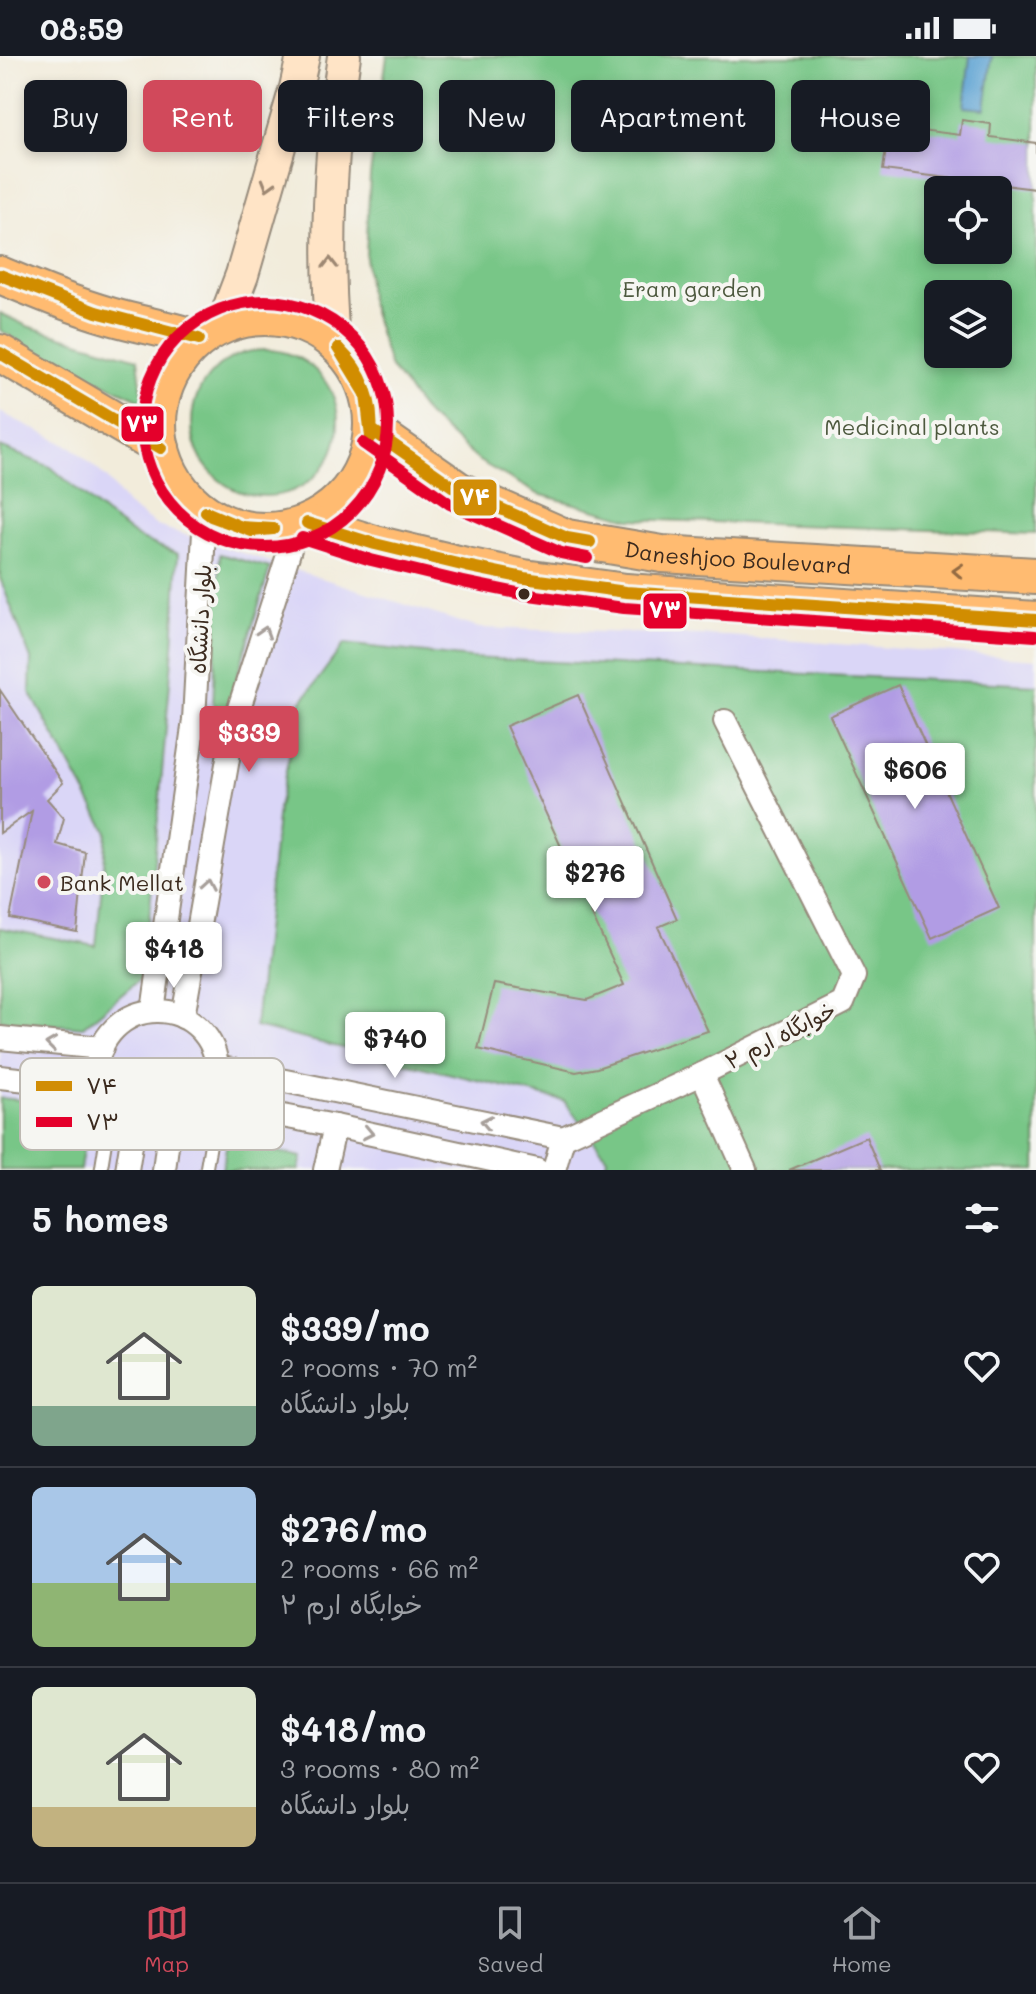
<!DOCTYPE html>
<html lang="en">
<head>
<meta charset="utf-8">
<style>
	:root { --surface:#171b24; --page:#20242c; --text:#f1f3f6; --muted:#9ea1a6; --line:#363941; --accent:#d1495b }
	body { margin:0; font-family:Mali,"Playpen Sans Arabic",sans-serif; background:var(--page); color:var(--text); height:100vh; display:flex; flex-direction:column; font-size:30px; white-space:nowrap }
	* { box-sizing:border-box; margin:0 }
	p { font-size:26px; color:var(--muted) }
	.icon { flex:none; width:44px; height:44px; fill:none; stroke:currentColor; stroke-width:2; stroke-linecap:round; stroke-linejoin:round }
	.map { position:relative; height:1114px; overflow:hidden }
	.drawer { display:flex; flex-direction:column; background:var(--surface); flex:1 }
	.drawer>* { flex:none }
	.hud { position:absolute; left:24px; top:24px; width:988px; height:72px; display:flex; gap:16px }
	.fabs { position:absolute; left:924px; top:120px; display:grid; gap:16px }
	.fabs a { display:grid; place-items:center; width:88px; height:88px; border-radius:12px; background:var(--surface); box-shadow:0 4px 12px #0003; font-size:40px }
	.price { position:absolute; translate:-50% -68px; padding:0 18px; border-radius:8px; background:#fff; color:#222; font-size:26px; line-height:52px; filter:drop-shadow(0 2px 4px #0008) }
	.price::after { content:''; position:absolute; left:50%; top:48px; width:24px; height:18px; margin-left:-12px; background:inherit; clip-path:polygon(0 0,100% 0,50% 100%) }
	.price.active { background:var(--accent); color:#fff }
	ul { padding:0; list-style:none }
	li { display:flex; align-items:center; gap:24px; height:200px; padding:0 32px }
	li+li { border-top:2px solid var(--line) }
	li span { display:grid; place-items:center; flex:none; width:224px; height:160px; border-radius:12px; color:#555 }
	li>.icon { margin-inline-start:auto }
	span .icon { width:96px; height:96px; fill:#fffc; stroke-width:1 }
	li b { font-size:34px }
	h2 { display:flex; justify-content:space-between; align-items:center; height:96px; padding:0 32px; font-size:34px }
	.tag { padding:0 28px; border-radius:12px; background:var(--surface); box-shadow:0 4px 12px #0003; font-size:28px; line-height:72px }
	.tag.active { background:var(--accent); color:#fff }
	.status { display:flex; justify-content:space-between; align-items:center; height:56px; padding:0 40px; background:var(--surface); direction:ltr }
	.status svg { height:22px; fill:currentColor }
	.menu { display:flex; justify-content:space-around; align-items:center; height:112px; border-top:2px solid var(--line); background:var(--surface); font-size:22px; color:var(--muted) }
	.menu a { display:grid; justify-items:center; gap:4px }
	.menu .active { color:var(--accent) }
	.map>svg:first-child { display:block }
</style>
</head>
<body>
<div class="status"><b>08:59</b><svg viewBox="0 0 49 12"><path d="M0 12V9h3v3zM5 12V6h3v6zM10 12V3h3v9zM15 12V0h3v12zM26 1h20v11H26zM47 4h2v5h-2z"/></svg></div>
<div class="map">
<svg width="1036" height="1114" viewBox="0 0 1036 1114">
	<rect width="100%" height="100%" fill="#f6f6f2"/>
	<filter id="ink" filterUnits="userSpaceOnUse"><feTurbulence type="fractalNoise" baseFrequency=".0125" numOctaves="2"/><feDisplacementMap in="SourceGraphic" scale="16" xChannelSelector="R" yChannelSelector="G"/><feConvolveMatrix kernelMatrix="1 2 1 2 8 2 1 2 1" color-interpolation-filters="sRGB"/></filter>
	<filter id="wash" filterUnits="userSpaceOnUse"><feTurbulence type="fractalNoise" baseFrequency=".006" numOctaves="4" result="noise"/><feDisplacementMap in="SourceGraphic" scale="32" xChannelSelector="R" yChannelSelector="G"/><feGaussianBlur stdDeviation="1.8" result="paint"/><feColorMatrix in="noise" values="0 0 0 0 0 0 0 0 0 0 0 0 0 0 0 0 0 1.4 0 .05"/><feComposite in="paint" operator="in"/></filter>
	<g filter="url(#wash)">
		<rect width="100%" height="100%" fill="#f2ecdb"/>
		<!-- built -->
		<path fill="#dad6f7" d="M0,356L73,392L107,422L127,449L157,470L479,572L729,580L1036,603V1114H0Z"/>
		<!-- green -->
		<g fill="#78c687" stroke="#5a7852" stroke-width="2" fill-rule="evenodd">
			<path d="M387,0H1036V478L630,463L538,438L479,405L427,359L389,309L369,243L366,200L370,119ZM938,134H998V194H938ZM938,238H998V298H938Z"/>
			<path d="M0,257L27,270L138,303L143,345L47,302L0,274Z"/>
			<circle cx="265" cy="367" r="73"/>
			<path d="M0,391L51,411L105,458L139,482L178,498L173,592L144,920L83,971L0,964V872L96,890L107,776L30,636L31,603L0,522Z"/>
			<path d="M220,498L270,512L227,654L213,649Z"/>
			<path d="M344,588L471,602L1036,629V1114H605L607,1102L564,1045L255,971L278,752L300,648Z"/>
			<path d="M0,1042L68,1048L86,1074L80,1114H0Z"/>
			<path d="M227,1086L302,1101L299,1114H222Z"/>
		</g>
		<!-- water -->
		<path fill="#5da3d3" stroke="#4c6678" stroke-width="2" d="M970,0H992L985,53L964,51Z"/>
		<g id="blocks">
			<!-- building -->
			<g fill="#b19ce4">
				<path d="M962,64L991,68L990,81L1036,87V133L883,114L889,70L960,79Z"/>
				<path d="M898,629L999,852L932,882L830,660Z"/>
				<path d="M0,634L63,727L47,743L64,762L57,788L85,796L77,876L10,862L32,755L0,777Z"/>
				<path d="M578,639L677,863L658,871L708,975L597,1012L576,1016L478,993L494,928L587,944L624,929L506,670Z"/>
				<path d="M866,1081L880,1114H789Z"/>
			</g>
		</g>
	</g>
	<g filter="url(#ink)">
		<use href="#blocks" fill-opacity="0" stroke="#968b7c" stroke-width="2"/>
		<g fill="none" stroke-linecap="round" stroke-linejoin="round">
			<!-- lane casing -->
			<g stroke="#968b7c" stroke-width="15">
				<g id="lane">
					<path d="M101,1114L111,1052"/>
					<path d="M206,1114L210,1091L209,1046"/>
				</g>
			</g>
			<!-- street casing -->
			<g stroke="#968b7c" stroke-width="26">
				<g id="street">
					<path d="M194,664L234,668"/>
					<path d="M153,955L194,664L205,457"/>
					<circle cx="157" cy="1015" r="60"/>
					<path d="M183,961L234,668L297,471"/>
					<path d="M0,982L102,992"/>
					<path d="M217,1011L563,1082"/>
					<path d="M702,1018L745,1114"/>
					<path d="M0,1021L100,1032"/>
					<path d="M209,1046L335,1070L537,1114"/>
					<path d="M563,1082L702,1018L843,947L854,920L725,665"/>
					<path d="M127,1114L134,1070"/>
					<path d="M164,1114L169,1074"/>
					<path d="M325,1114L335,1070"/>
					<path d="M554,1114L563,1082"/>
				</g>
			</g>
			<!-- secondary casing -->
			<g stroke="#968b7c" stroke-width="36">
				<g id="secondary">
					<path d="M223,269L242,219L296,32L303,0"/>
					<path d="M333,285C325,190 330,95 344,0"/>
				</g>
			</g>
			<!-- primary casing -->
			<g stroke="#968b7c" stroke-width="40">
				<g id="primary">
					<path d="M0,219C36,234 72,249 110,260C140,269 170,273 199,283"/>
					<circle cx="265" cy="368" r="107"/>
					<path d="M0,297L161,392"/>
					<path id="s1" d="M372,374L458,434L567,482L662,498L1036,520"/>
					<path d="M307,467L375,488L466,510L524,522L626,536L1036,564"/>
				</g>
			</g>
			<!-- lane -->
			<use href="#lane" stroke="#fff" stroke-width="11"/>
			<!-- street -->
			<use href="#street" stroke="#fff" stroke-width="22"/>
			<!-- secondary -->
			<use href="#secondary" stroke="#ffe4c6" stroke-width="32"/>
			<!-- primary -->
			<use href="#primary" stroke="#ffbb71" stroke-width="36"/>
			<!-- bus-1 casing -->
			<g stroke="#f6f6f2" stroke-width="18">
				<g id="bus-1">
					<path d="M0,219L96,256L199,283"/>
					<path d="M338,292C363,316 374,346 371,381"/>
					<path d="M338,292L366,338L371,381"/>
					<path d="M0,297L161,392"/>
					<path d="M372,374L458,434L567,482L590,486"/>
					<path d="M206,456L241,471L273,473"/>
					<path d="M206,456L211,460L252,475L273,473"/>
					<path d="M307,467L375,488L466,510L524,522L626,536L1036,564"/>
				</g>
			</g>
			<!-- bus-2 casing -->
			<g stroke="#f6f6f2" stroke-width="18">
				<g id="bus-2">
					<circle cx="265" cy="368" r="123"/>
					<path d="M363,387L450,448L561,497L587,502"/>
					<path d="M302,482L371,504L463,526L522,538L624,552L1035,580"/>
				</g>
			</g>
			<!-- bus-1 -->
			<use href="#bus-1" stroke="#d18d06" stroke-width="12"/>
			<!-- bus-2 -->
			<use href="#bus-2" stroke="#e4002b" stroke-width="12"/>
		</g>
		<!-- one-way arrows -->
		<defs><path id="oneway-chevron" d="M-2-3.5L2.5 0L-2 3.5" fill="none" stroke-width="1.6" stroke-linecap="round" stroke-linejoin="round" transform="scale(2)"/></defs>
		<g stroke="#9d8772">
			<use href="#oneway-chevron" transform="translate(268 129) rotate(106)"/>
			<use href="#oneway-chevron" transform="translate(330 207) rotate(-90)"/>
		</g>
		<use stroke="#936b43" href="#oneway-chevron" transform="translate(958 515) rotate(-177)"/>
		<g stroke="#a79f9a">
			<use href="#oneway-chevron" transform="translate(264 576) rotate(-72)"/>
			<use href="#oneway-chevron" transform="translate(207 829) rotate(-80)"/>
			<use href="#oneway-chevron" transform="translate(51 988) rotate(-173)"/>
			<use href="#oneway-chevron" transform="translate(486 1066) rotate(-168)"/>
			<use href="#oneway-chevron" transform="translate(368 1077) rotate(12)"/>
		</g>
	</g>
	<!-- markers -->
	<circle fill="#3b2a1e" stroke="#f6f6f2" stroke-width="3" cx="524" cy="538" r="7"/>
	<circle fill="#d1495b" stroke="#f6f6f2" stroke-width="3" cx="44" cy="826" r="8"/>
	<g text-anchor="middle" dominant-baseline="central" stroke-width="8" stroke-linejoin="round" paint-order="stroke">
		<!-- park labels -->
		<g font-size="22" fill="#4d593e" stroke="#f6f6f2">
			<text x="692" y="232">Eram garden</text>
			<text x="912" y="370">Medicinal plants</text>
		</g>
		<!-- street labels -->
		<g font-size="22" fill="#3b2a1e" stroke="#f6f6f2">
			<text stroke="none"><textPath href="#s1" startOffset="396">Daneshjoo Boulevard</textPath></text>
			<text transform="translate(200 563) rotate(-87)">بلوار دانشگاه</text>
			<text transform="translate(780 979) rotate(-27)">خوابگاه ارم ۲</text>
		</g>
		<!-- poi labels -->
		<g font-size="22" fill="#3b2a1e" stroke="#f6f6f2" text-anchor="start">
			<text x="60" y="826">Bank Mellat</text>
		</g>
	</g>
	<!-- legend -->
	<rect x="20" y="1002" width="264" height="92" rx="12" fill="#f6f6f2" stroke="#beb9b2" stroke-width="2"/>
	<rect x="36" y="1025" width="36" height="10" fill="#d18d06"/>
	<rect x="36" y="1061" width="36" height="10" fill="#e4002b"/>
	<g font-size="22" fill="#3b2a1e">
		<text x="86" y="1038">۷۴</text>
		<text x="86" y="1074">۷۳</text>
	</g>
	<g stroke="#f6f6f2" stroke-width="3">
		<rect x="120" y="349" width="45" height="38" rx="8" fill="#e4002b"/>
		<rect x="452" y="422" width="46" height="39" rx="8" fill="#d18d06"/>
		<rect x="642" y="536" width="46" height="38" rx="8" fill="#e4002b"/>
	</g>
	<g font-size="22" text-anchor="middle" font-weight="bold" fill="#fff">
		<text x="142" y="376">۷۳</text>
		<text x="475" y="449">۷۴</text>
		<text x="665" y="562">۷۳</text>
	</g>
</svg>
<div class="fabs">
<a><svg class="icon" aria-label="locate" viewBox="0 0 24 24"><circle cx="12" cy="12" r="6"/><path d="M12 2v4M12 18v4M2 12h4M18 12h4"/></svg></a>
<a><svg class="icon" aria-label="layers" viewBox="0 0 24 24"><path d="M12 4l9 5-9 5-9-5zM3 14l9 5 9-5"/></svg></a>
</div>
<b class="price active" style="left:249px;top:718px">$339</b>
<b class="price" style="left:915px;top:755px">$606</b>
<b class="price" style="left:595px;top:858px">$276</b>
<b class="price" style="left:174px;top:934px">$418</b>
<b class="price" style="left:395px;top:1024px">$740</b>
<div class="hud">
<a class="tag">Buy</a>
<a class="tag active">Rent</a>
<a class="tag">Filters</a>
<a class="tag">New</a>
<a class="tag">Apartment</a>
<a class="tag">House</a>
</div>
</div>
<section class="drawer">
<h2>5 homes<svg class="icon" aria-label="filters" viewBox="0 0 24 24"><path d="M4 7h16M4 17h16"/><circle cx="9" cy="7" r="2"/><circle cx="15" cy="17" r="2"/></svg></h2>
<ul>
<li><span style="background:linear-gradient(#dfe7d0 75%,#7fa58c 0)"><svg class="icon" aria-label="home" viewBox="0 0 24 24"><path d="M3 11l9-7 9 7M6 9v11h12V9"/></svg></span><div><b>$339/mo</b><p>2 rooms · 70 m²</p><p>بلوار دانشگاه</p></div><svg class="icon" aria-label="heart" viewBox="0 0 24 24"><path d="M12 20l-8-8c-3-5 5-10 8-4 3-6 11-1 8 4z"/></svg></li>
<li><span style="background:linear-gradient(#a9c7e8 60%,#8fb573 0)"><svg class="icon" aria-label="home" viewBox="0 0 24 24"><path d="M3 11l9-7 9 7M6 9v11h12V9"/></svg></span><div><b>$276/mo</b><p>2 rooms · 66 m²</p><p>خوابگاه ارم ۲</p></div><svg class="icon" aria-label="heart" viewBox="0 0 24 24"><path d="M12 20l-8-8c-3-5 5-10 8-4 3-6 11-1 8 4z"/></svg></li>
<li><span style="background:linear-gradient(#dfe7d0 75%,#c2b280 0)"><svg class="icon" aria-label="home" viewBox="0 0 24 24"><path d="M3 11l9-7 9 7M6 9v11h12V9"/></svg></span><div><b>$418/mo</b><p>3 rooms · 80 m²</p><p>بلوار دانشگاه</p></div><svg class="icon" aria-label="heart" viewBox="0 0 24 24"><path d="M12 20l-8-8c-3-5 5-10 8-4 3-6 11-1 8 4z"/></svg></li>
</ul>
</section>
<nav class="menu">
<a class="active"><svg class="icon" aria-label="map" viewBox="0 0 24 24"><path d="M3 6l6-2 6 2 6-2v14l-6 2-6-2-6 2zM9 4v14M15 6v14"/></svg>Map</a>
<a><svg class="icon" aria-label="saved" viewBox="0 0 24 24"><path d="M7 4h10v16l-5-4-5 4z"/></svg>Saved</a>
<a><svg class="icon" aria-label="home" viewBox="0 0 24 24"><path d="M3 11l9-7 9 7M6 9v11h12V9"/></svg>Home</a>
</nav>
</body>
</html>
